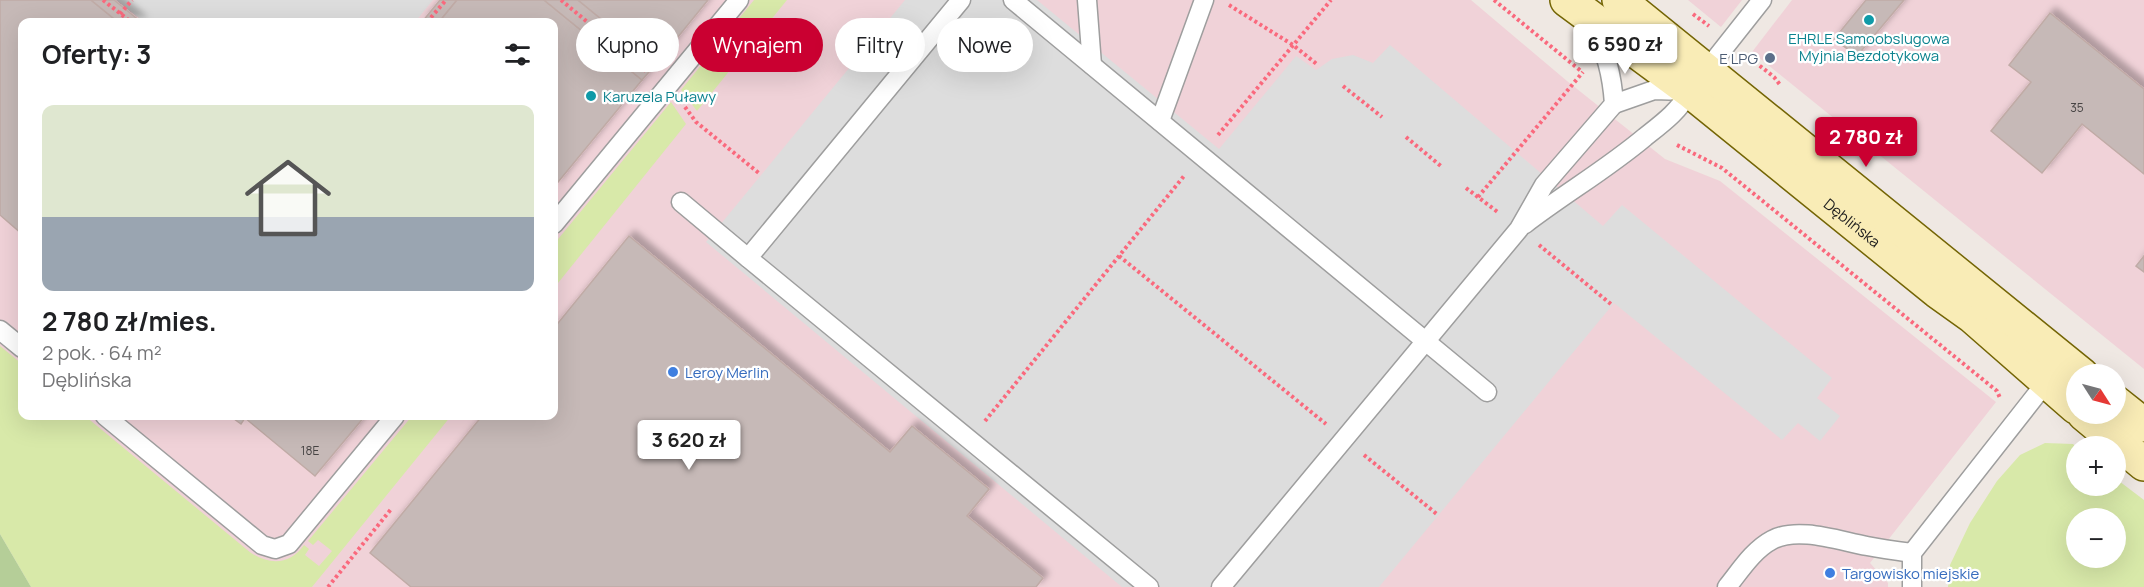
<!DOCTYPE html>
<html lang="pl">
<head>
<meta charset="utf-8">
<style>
	:root { --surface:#fff; --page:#f2f2f2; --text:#202124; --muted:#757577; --line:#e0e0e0; --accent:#ca0031 }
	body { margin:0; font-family:Manrope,sans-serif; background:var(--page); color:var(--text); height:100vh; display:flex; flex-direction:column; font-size:22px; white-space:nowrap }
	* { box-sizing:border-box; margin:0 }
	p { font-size:20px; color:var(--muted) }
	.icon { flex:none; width:33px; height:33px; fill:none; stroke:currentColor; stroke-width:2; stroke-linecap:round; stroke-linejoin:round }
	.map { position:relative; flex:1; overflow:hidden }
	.drawer { position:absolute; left:18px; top:18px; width:540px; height:402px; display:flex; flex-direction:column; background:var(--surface); border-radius:12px; box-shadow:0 6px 24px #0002 }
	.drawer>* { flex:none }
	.top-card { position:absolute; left:576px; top:18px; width:570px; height:54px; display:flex; gap:12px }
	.needle { width:39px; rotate:126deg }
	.controls { position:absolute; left:2066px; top:364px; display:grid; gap:12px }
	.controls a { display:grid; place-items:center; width:60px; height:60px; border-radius:50%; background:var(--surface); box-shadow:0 6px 24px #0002; font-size:30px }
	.price { position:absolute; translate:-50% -51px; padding:0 14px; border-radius:6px; background:#fff; color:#222; font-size:20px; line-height:39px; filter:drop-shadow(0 2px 3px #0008) }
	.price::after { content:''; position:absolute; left:50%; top:36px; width:18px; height:14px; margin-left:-9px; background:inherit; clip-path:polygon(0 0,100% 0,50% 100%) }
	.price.current { background:var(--accent); color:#fff }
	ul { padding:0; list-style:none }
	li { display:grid; align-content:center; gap:12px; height:318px; padding:0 24px }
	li+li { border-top:2px solid var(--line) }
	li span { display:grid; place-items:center; height:186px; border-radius:12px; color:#555 }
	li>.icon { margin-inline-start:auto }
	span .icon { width:108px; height:108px; fill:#fffc; stroke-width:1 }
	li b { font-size:26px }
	h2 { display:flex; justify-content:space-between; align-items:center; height:72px; padding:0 24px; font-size:26px }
	.tag { padding:0 21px; border-radius:27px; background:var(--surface); box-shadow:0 6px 24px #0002; font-size:21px; line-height:54px }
	.tag.current { background:var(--accent); color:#fff }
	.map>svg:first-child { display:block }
</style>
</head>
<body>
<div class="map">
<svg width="2144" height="587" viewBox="0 0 2144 587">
	<defs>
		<filter id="shadow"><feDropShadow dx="5.5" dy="-5.5" stdDeviation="3" flood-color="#0004"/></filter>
	</defs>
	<rect width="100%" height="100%" fill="#efe8e3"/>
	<!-- commercial -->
	<g fill="#f0d2d8" fill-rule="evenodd">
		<path d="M0,0H1471L1567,81L1665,159L1720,181L1996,402L1870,563L1888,583V587H90L0,422ZM22,22H554V416H22Z"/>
		<path d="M1688,0H1742L1721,27Z"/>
		<path d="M1792,0H2144V369L1752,52Z"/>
	</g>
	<!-- grass -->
	<g fill="#d8e9a9" fill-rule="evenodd">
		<path d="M754,0H787L697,111L681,90Z"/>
		<path d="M671,102L686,124L554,288V244Z"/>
		<path d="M0,346L22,364V416H85L251,553C270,565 290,565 304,545L309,549L305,555L319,566L332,551L318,540L313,545L308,541L412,416H451L312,587H31L0,534Z"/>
		<path d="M2045,443L2073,444L2076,447V486H2115V478L2144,500V587H1948L1950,565L1970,523L1997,481L2020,455ZM2076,519H2115V558H2076Z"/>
	</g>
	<!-- forest -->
	<path fill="#b5ce98" d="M0,534L31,587H0Z"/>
	<!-- parking -->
	<g fill="#ddd">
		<path d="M117,0H433L415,22H144Z"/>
		<path d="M905,0H1037L1219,149L1296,56L1316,70L1332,59L1353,55L1373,63L1390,45L1603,226L1622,205L1832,378L1817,398L1840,416L1820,441L1798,423L1782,440L1614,303L1379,587H1122L706,242Z"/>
	</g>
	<!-- building -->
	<g fill="#c6b9b7" stroke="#c0aba6" stroke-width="1.5" filter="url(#shadow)">
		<path d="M0,0H91L118,22H22V234L0,215Z"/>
		<path d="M91,0H114L141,22H118Z"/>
		<path d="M440,0H457L439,22H422Z"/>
		<path d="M457,0H544L642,80L554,187V22H439Z"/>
		<path d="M544,0H578L656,64L642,80Z"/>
		<path d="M578,0H708L656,64Z"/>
		<path d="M1866,0H1904L1857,56L1834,39Z"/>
		<path d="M2050,13L2144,89V174L2082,124L2042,173L1991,131L2031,82L2009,65Z"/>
		<path d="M629,236L890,452L912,426L989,489L967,516L1043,578L1036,587H411L370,553L482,416H554V328Z"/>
		<path d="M2144,256V272L2136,266Z"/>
		<path d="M230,416H365L315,476L245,418L241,424Z"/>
	</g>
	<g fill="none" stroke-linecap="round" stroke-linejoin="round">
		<!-- service casing -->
		<g stroke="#9e9e9e" stroke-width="21">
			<g id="service">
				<path d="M961,0L748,258L1149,587"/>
				<path d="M1013,0L1487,392"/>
				<path d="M1087,0L1092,65"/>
				<path d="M1614,104L1654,90L1685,91"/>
				<path d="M1160,121L1204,0"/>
				<path d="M681,202L748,258"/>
				<path d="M554,224L739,0"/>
				<path d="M1525,224C1564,194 1607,169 1645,137C1664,122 1678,112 1690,91L1762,0"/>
				<path d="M0,330L22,348"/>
				<path d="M105,416L262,545L275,549L289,544L395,416"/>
				<path d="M1221,587L1519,229L1544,185L1614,104C1612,74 1606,53 1593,25"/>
				<path d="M1727,587C1740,571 1753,550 1772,540C1798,526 1839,541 1867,546C1882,549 1897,551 1912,553"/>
				<path d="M1912,587V553L2051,376"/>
			</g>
		</g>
		<!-- secondary casing -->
		<g stroke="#746505" stroke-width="36">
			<g id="secondary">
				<path id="s1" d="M1567,0L1690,91L1937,291L1972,316L2076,407"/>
				<path d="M1619,0L2082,375"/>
				<path d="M2115,402L2144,425"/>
				<path d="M2084,414L2144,464"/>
			</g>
		</g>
		<!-- path -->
		<g stroke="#fa697d" stroke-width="4" stroke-dasharray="3 3" stroke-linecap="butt">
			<path d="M103,0L131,22"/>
			<path d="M561,0L646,71"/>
			<path d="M1494,0L1581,71"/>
			<path d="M1229,5L1293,45L1318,65"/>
			<path d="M120,14L132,0"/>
			<path d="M1693,14L1709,26"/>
			<path d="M427,22L446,0"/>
			<path d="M1755,62L1774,77L1781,86"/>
			<path d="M1343,86L1382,117"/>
			<path d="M685,107L696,122L760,174"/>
			<path d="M1218,135L1331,0"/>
			<path d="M1406,137L1442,167"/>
			<path d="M1677,145L1722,168L1997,391L2000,398"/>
			<path d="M1466,188L1499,213"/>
			<path d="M1478,197L1583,72"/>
			<path d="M1539,245L1612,305"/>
			<path d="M1119,256L1326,424"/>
			<path d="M985,421L1184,176"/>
			<path d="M1364,455L1438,515"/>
			<path d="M328,587L392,508"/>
		</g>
		<!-- service -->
		<use href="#service" stroke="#fff" stroke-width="18"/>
		<!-- secondary -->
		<use href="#secondary" stroke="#f9ecb6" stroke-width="33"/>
	</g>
	<!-- markers -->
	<g fill="#0f9aa8" stroke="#fff" stroke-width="2">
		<circle cx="1869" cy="20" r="6"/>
		<circle cx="591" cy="96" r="6"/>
	</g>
	<circle fill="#5c6f8a" stroke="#fff" stroke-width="2" cx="1770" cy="58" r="6"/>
	<g fill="#3f7fe0" stroke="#fff" stroke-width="2">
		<circle cx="673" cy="372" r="6"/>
		<circle cx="1830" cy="573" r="6"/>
	</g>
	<g text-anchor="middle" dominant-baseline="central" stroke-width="4.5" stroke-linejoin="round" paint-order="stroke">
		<!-- number labels -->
		<g font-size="12" fill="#474444">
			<text x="2077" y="107">35</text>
			<text x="310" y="450">18E</text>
		</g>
		<!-- culture labels -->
		<g font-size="15" fill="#0d838f" stroke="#fff">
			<text x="1869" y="38">EHRLE Samoobslugowa<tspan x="1869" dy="17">Myjnia Bezdotykowa</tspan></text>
			<text x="603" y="96" text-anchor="start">Karuzela Puławy</text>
		</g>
		<!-- service labels -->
		<g font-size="15" fill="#4e5e75" stroke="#fff" text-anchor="end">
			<text x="1758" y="58">E LPG</text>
		</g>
		<!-- street labels -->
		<g font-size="15" fill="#1d1d1d" stroke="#fff">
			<text stroke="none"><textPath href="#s1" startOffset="362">Dęblińska</textPath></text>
		</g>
		<!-- shop labels -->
		<g font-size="15" fill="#366cbe" stroke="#fff" text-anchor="start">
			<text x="685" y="372">Leroy Merlin</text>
			<text x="1842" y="573">Targowisko miejskie</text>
		</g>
	</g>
</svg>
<div class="controls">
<a><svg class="needle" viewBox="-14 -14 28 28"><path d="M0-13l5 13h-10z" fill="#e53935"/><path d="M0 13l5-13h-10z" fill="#757577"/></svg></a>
<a>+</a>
<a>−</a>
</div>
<b class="price" style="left:1625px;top:75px">6 590 zł</b>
<b class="price current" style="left:1866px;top:168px">2 780 zł</b>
<b class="price" style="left:689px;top:471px">3 620 zł</b>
<div class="top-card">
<a class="tag">Kupno</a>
<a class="tag current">Wynajem</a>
<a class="tag">Filtry</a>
<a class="tag">Nowe</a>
</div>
<section class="drawer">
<h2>Oferty: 3<svg class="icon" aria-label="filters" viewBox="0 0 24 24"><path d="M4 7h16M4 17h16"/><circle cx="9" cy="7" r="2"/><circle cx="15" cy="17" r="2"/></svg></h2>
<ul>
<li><span style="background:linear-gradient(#dfe7d0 60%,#9aa5b1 0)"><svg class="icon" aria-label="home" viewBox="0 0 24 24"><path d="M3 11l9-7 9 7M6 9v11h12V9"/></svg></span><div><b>2 780 zł/mies.</b><p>2 pok. · 64 m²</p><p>Dęblińska</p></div></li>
</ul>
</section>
</div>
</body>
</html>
